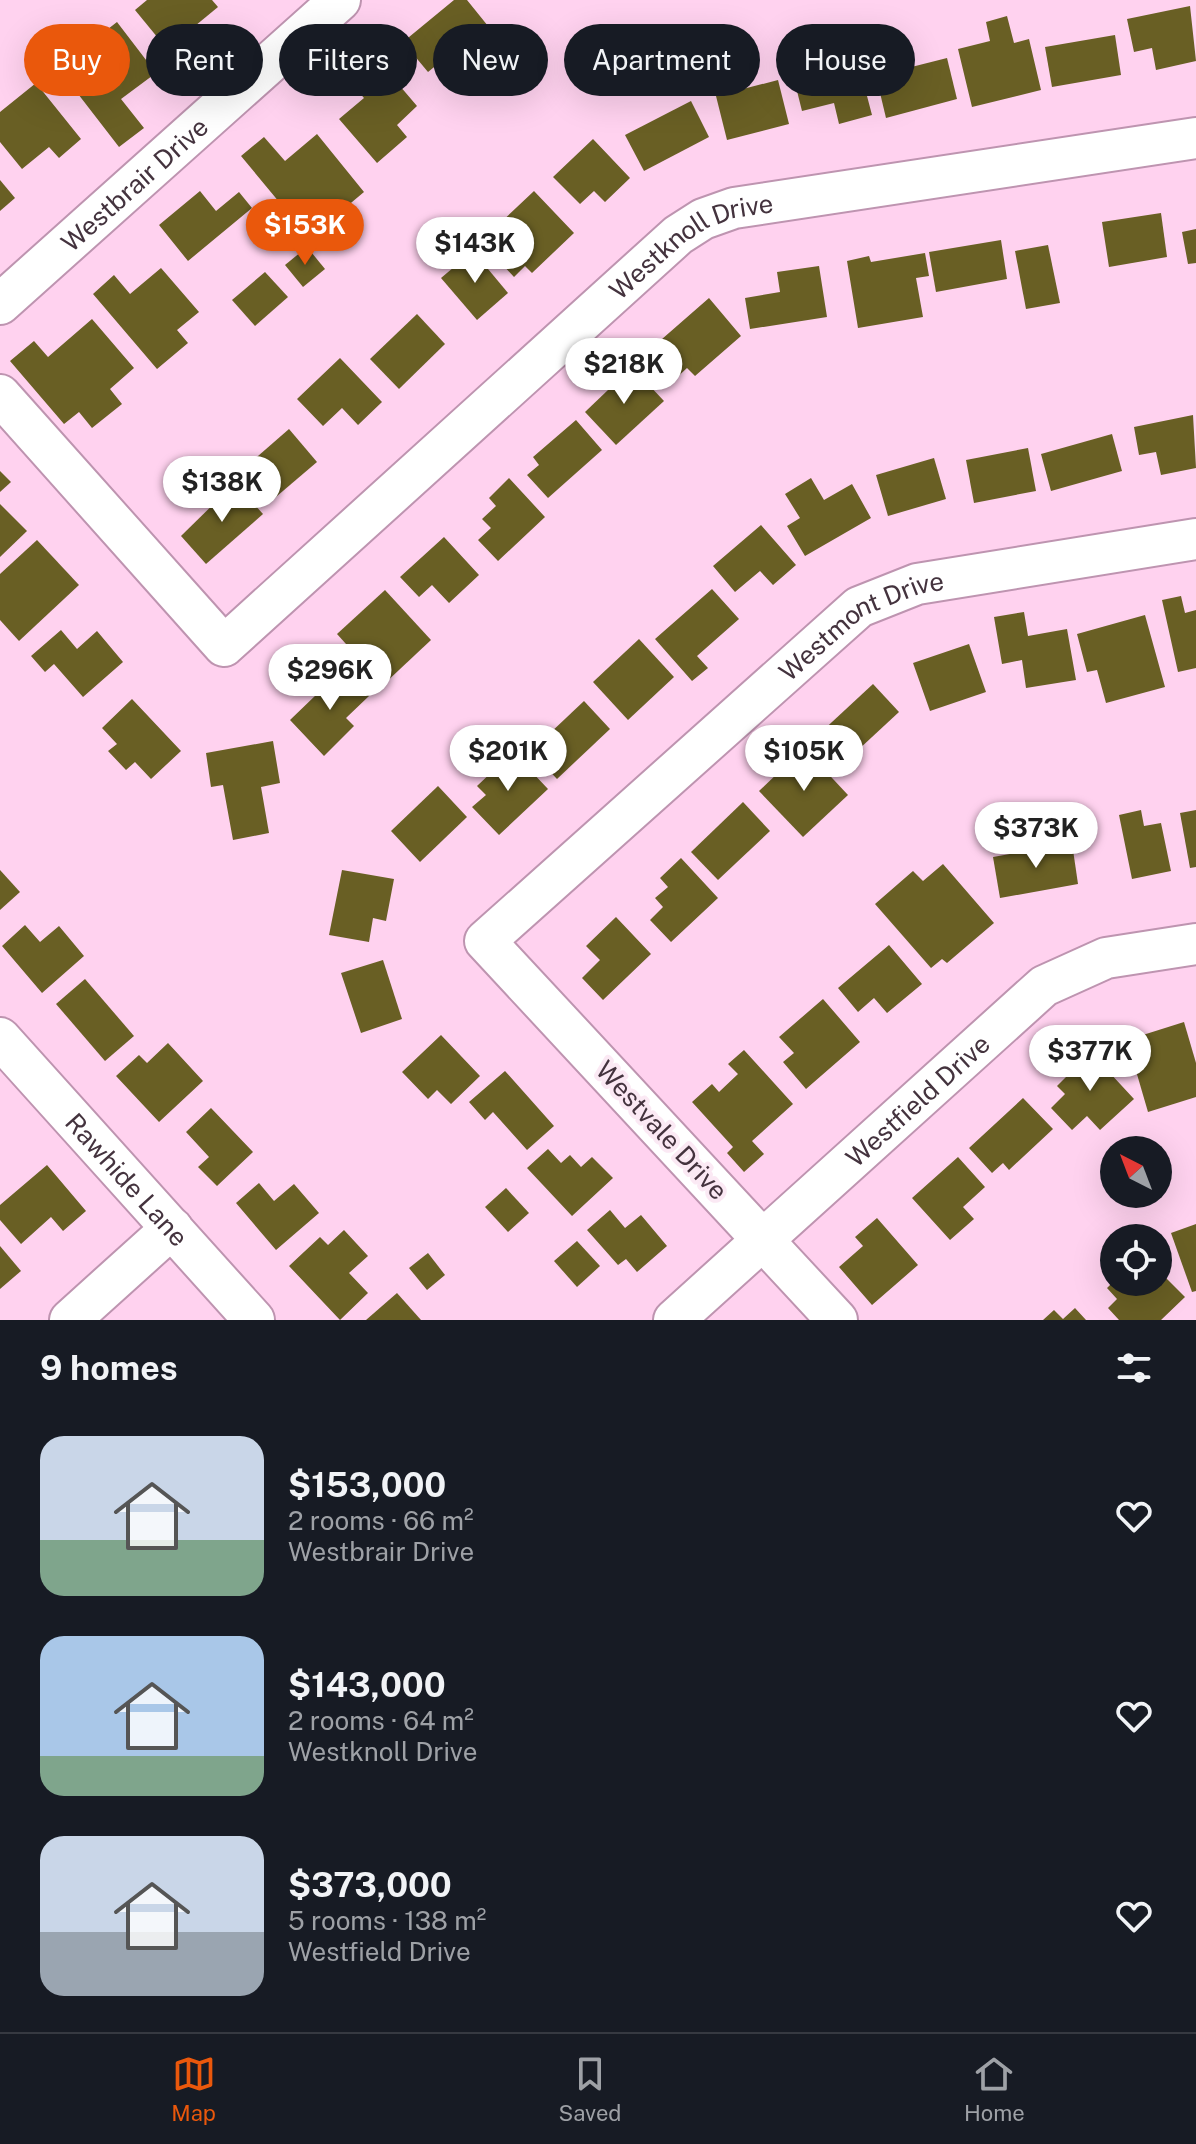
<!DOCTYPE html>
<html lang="en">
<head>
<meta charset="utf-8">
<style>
	:root { --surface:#171b24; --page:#242831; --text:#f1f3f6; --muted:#9ea1a6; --line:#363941; --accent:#ea580c }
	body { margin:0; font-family:"Public Sans",sans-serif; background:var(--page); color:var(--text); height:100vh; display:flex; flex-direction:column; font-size:30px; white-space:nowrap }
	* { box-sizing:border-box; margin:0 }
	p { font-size:26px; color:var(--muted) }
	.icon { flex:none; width:44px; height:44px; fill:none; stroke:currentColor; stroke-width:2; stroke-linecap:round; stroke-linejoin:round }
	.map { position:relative; height:1320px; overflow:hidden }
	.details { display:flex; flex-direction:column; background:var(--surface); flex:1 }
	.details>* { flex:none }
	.banner { position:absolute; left:24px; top:24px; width:1148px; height:72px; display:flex; gap:16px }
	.needle { width:52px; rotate:318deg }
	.buttons { position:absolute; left:1100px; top:1136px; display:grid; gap:16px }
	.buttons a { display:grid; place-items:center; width:72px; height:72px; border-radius:50%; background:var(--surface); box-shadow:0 8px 32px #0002; font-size:40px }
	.price { position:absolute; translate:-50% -68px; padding:0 18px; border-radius:28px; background:#fff; color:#222; font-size:26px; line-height:52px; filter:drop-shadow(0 2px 4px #0008) }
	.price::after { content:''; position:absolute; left:50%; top:48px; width:24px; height:18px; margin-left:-12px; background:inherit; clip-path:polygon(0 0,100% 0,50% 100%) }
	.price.selected { background:var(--accent); color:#fff }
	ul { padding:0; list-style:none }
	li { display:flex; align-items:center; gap:24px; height:200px; padding:0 40px }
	li span { display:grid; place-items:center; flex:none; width:224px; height:160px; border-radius:24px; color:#555 }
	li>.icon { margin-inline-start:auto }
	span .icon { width:96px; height:96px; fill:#fffc; stroke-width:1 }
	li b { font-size:34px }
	h2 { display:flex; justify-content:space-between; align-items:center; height:96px; padding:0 40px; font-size:34px }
	.tag { padding:0 28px; border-radius:36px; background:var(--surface); box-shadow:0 8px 32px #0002; font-size:28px; line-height:72px }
	.tag.selected { background:var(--accent); color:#fff }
	.tabs { display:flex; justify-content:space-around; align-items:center; height:112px; border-top:2px solid var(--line); background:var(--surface); font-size:22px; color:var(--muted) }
	.tabs a { display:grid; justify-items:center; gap:4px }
	.tabs .selected { color:var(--accent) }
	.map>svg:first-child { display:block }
</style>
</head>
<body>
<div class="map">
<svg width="1196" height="1320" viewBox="0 0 1196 1320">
	<rect width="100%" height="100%" fill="#ffd2ef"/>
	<!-- building -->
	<g fill="#695f24">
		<path d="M147,0H212L218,7L167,49L135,10Z"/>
		<path d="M454,0H467L488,26L464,46L472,55L448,74L439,63L428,72L403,42Z"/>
		<path d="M1190,6L1196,61L1156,70L1152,48L1134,52L1127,19Z"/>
		<path d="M1007,16L1014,43L1029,39L1041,90L972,107L958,49L990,41L986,22Z"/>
		<path d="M117,22L156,73L121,99L144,128L119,147L58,68Z"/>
		<path d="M1115,35L1121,75L1052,87L1045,47Z"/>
		<path d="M857,58L872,115L839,124L834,103L802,111L793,75Z"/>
		<path d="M947,58L957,99L886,118L876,76Z"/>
		<path d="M382,65L417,106L397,125L407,137L377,163L339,119L364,98L355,88Z"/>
		<path d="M778,80L789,124L727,140L716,96Z"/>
		<path d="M36,83L81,139L59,158L49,147L22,169L0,142V112Z"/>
		<path d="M691,101L709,137L644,171L625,135Z"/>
		<path d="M317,134L364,192L309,238L241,156L264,137L285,161Z"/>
		<path d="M593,139L630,178L605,202L594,191L580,204L553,177Z"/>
		<path d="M0,180L15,198L0,211Z"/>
		<path d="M200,191L216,211L239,192L252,208L188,261L159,225Z"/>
		<path d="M534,191L574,233L532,273L525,266L514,277L481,241Z"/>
		<path d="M1161,213L1167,257L1109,267L1102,222Z"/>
		<path d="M1196,229V263L1188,264L1182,232Z"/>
		<path d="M1001,240L1007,279L936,292L929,252Z"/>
		<path d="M1048,245L1060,303L1026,309L1015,251Z"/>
		<path d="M307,247L325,269L303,287L285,265Z"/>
		<path d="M473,251L508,293L477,320L441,278Z"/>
		<path d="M925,253L929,276L916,278L923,317L858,328L847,261L869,256L871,262Z"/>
		<path d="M819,266L827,317L750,329L745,298L780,292L777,272Z"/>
		<path d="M161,268L199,312L177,330L188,343L157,369L93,294L114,275L130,294Z"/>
		<path d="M265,272L288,297L255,326L232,300Z"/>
		<path d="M709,298L741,336L695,376L687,368L672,382L646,353Z"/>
		<path d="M417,314L445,344L399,389L370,359Z"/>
		<path d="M92,319L134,368L110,389L122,404L92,428L79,412L64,424L10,361L34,341L48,357Z"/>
		<path d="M340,358L382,402L358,425L342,408L323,426L297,399Z"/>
		<path d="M632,367L664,401L616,445L585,412Z"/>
		<path d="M1193,415L1196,468L1161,475L1156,452L1139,455L1134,427Z"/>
		<path d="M576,420L602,450L548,498L527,475L539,465L533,457Z"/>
		<path d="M289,429L317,462L270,502L243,469Z"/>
		<path d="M1112,434L1122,471L1051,491L1041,454Z"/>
		<path d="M1028,448L1036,491L974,503L966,460Z"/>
		<path d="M934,458L946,499L888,516L876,475Z"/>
		<path d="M0,471L11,482L0,492Z"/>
		<path d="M509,478L545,517L498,561L478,540L491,528L482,519L496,506L489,498Z"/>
		<path d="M811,478L824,500L852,484L871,518L805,556L787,526L800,518L785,494Z"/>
		<path d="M235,483L263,514L206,564L181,536Z"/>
		<path d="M0,504L27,531L0,557Z"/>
		<path d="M761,525L796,565L773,585L760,571L735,592L713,566Z"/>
		<path d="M444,537L479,575L449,603L432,585L419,597L400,577Z"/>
		<path d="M37,540L79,585L19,641L0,620V574Z"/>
		<path d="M712,589L739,619L697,656L708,668L692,681L655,639Z"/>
		<path d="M385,590L431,640L383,685L337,634Z"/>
		<path d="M1181,596L1185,613L1196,610V668L1178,672L1162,600Z"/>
		<path d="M1024,612L1028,636L1067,629L1076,680L1026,688L1022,660L1002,664L994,617Z"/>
		<path d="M1145,615L1165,687L1106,703L1097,670L1087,672L1077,634Z"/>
		<path d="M61,630L77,649L97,631L123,662L83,697L54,664L45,672L31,656Z"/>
		<path d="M639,639L674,677L628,720L593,682Z"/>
		<path d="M969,644L986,692L930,711L913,663Z"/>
		<path d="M343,669L369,696L346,718L354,726L324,756L290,720Z"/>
		<path d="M873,684L899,712L844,763L818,735Z"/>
		<path d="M132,699L181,751L151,779L135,762L126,770L108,751L117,744L102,728Z"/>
		<path d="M584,701L610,729L557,779L531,751Z"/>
		<path d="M273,741L280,783L261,787L269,833L233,840L223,785L211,787L206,753Z"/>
		<path d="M804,748L848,795L803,837L759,791Z"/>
		<path d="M513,752L548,789L499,835L472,807L486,795L477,786Z"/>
		<path d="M438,786L467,817L420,862L391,831Z"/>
		<path d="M743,802L770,831L718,880L691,852Z"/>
		<path d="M1141,810L1144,826L1161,823L1171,871L1132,879L1119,815Z"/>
		<path d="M1196,810V867L1190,868L1180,813Z"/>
		<path d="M1072,843L1078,884L1000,898L993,857Z"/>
		<path d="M681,858L718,898L671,942L650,920L663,907L655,898L668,887L660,878Z"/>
		<path d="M943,864L994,923L947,963L942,959L931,968L875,904L913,871L923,881Z"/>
		<path d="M0,870L20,892L0,910Z"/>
		<path d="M342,870L394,879L386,921L373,918L369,942L329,935Z"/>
		<path d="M616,917L651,954L603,1000L582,978L600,960L586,946Z"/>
		<path d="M25,925L40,942L59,926L84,956L42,993L2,946Z"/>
		<path d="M889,945L922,984L887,1013L874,998L858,1012L838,988Z"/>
		<path d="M383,960L402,1019L361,1033L341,973Z"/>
		<path d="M85,979L134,1036L105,1061L56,1004Z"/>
		<path d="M823,999L860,1042L806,1089L783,1062L794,1053L779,1037Z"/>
		<path d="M1184,1022L1196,1063V1097L1148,1112L1127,1040Z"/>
		<path d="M441,1035L480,1076L451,1104L437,1090L428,1099L402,1072Z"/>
		<path d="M168,1043L203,1081L159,1122L116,1076L139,1055L147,1063Z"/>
		<path d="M1084,1045L1134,1099L1100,1130L1087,1116L1072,1130L1051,1108L1065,1094L1057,1086L1073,1070L1066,1062Z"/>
		<path d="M744,1050L793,1104L752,1141L764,1154L744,1172L727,1153L733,1147L692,1102L712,1084L719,1092L738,1074L728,1064Z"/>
		<path d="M505,1071L554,1126L527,1150L493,1112L485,1120L469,1102Z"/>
		<path d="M1023,1098L1053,1129L1009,1170L1003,1163L992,1173L969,1148Z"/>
		<path d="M211,1108L253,1152L217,1186L198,1167L209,1157L186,1132Z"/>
		<path d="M548,1149L561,1163L570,1155L581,1167L592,1157L613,1178L572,1216L527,1168Z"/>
		<path d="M958,1157L985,1187L963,1207L974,1219L950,1240L912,1198Z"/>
		<path d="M47,1165L86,1211L63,1231L51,1217L21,1244L0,1220V1205Z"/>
		<path d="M259,1183L274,1201L294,1184L319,1213L276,1250L236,1203Z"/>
		<path d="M506,1188L529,1213L508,1232L485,1207Z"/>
		<path d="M610,1210L625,1228L641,1215L667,1246L637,1272L626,1259L618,1265L587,1230Z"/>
		<path d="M877,1218L918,1265L872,1305L839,1267L863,1246L855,1237Z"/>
		<path d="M1196,1224V1291L1192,1292L1171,1233Z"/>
		<path d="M344,1230L368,1256L349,1273L368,1293L340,1320L289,1266L320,1237L328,1245Z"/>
		<path d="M577,1241L600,1266L577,1287L554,1261Z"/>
		<path d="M0,1246L21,1271L0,1289Z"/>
		<path d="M428,1253L445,1275L427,1290L409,1268Z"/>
		<path d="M1158,1270L1185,1297L1161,1320H1119L1108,1308L1117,1299L1107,1288L1113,1282H1158Z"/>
		<path d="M397,1293L421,1320H366Z"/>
		<path d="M1075,1308L1086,1320H1043L1054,1310L1063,1319Z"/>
	</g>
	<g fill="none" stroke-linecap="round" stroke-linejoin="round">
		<!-- minor casing -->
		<g stroke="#be94b0" stroke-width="44">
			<g id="minor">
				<path id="s1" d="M0,304L340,0"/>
				<path id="s2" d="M0,395L224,646L678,235L703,219L734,208L1196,138"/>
				<path id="s3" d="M0,1038L254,1320"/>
				<path d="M70,1320L172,1228"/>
				<path id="s4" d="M674,1320L1044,986L1106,958L1196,944"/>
				<path id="s5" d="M837,1320L485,941L859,607L917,584L1196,539"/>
			</g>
		</g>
		<!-- minor -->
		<use href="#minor" stroke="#fff" stroke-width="40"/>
	</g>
	<g text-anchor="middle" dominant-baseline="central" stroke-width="8" stroke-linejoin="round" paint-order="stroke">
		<!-- street labels -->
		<g font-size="26" fill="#44333e" stroke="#fbe9f4">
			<text stroke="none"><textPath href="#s1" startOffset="180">Westbrair Drive</textPath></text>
			<text stroke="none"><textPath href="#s2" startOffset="956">Westknoll Drive</textPath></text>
			<text stroke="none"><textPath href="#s5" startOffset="1012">Westmont Drive</textPath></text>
			<text stroke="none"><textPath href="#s4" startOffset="328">Westfield Drive</textPath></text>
			<text transform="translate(662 1130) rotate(47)">Westvale Drive</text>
			<text stroke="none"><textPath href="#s3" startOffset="190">Rawhide Lane</textPath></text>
		</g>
	</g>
</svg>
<div class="buttons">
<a><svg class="needle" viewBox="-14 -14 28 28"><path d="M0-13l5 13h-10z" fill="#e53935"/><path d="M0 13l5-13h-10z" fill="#9ea1a6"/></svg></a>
<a><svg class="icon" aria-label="locate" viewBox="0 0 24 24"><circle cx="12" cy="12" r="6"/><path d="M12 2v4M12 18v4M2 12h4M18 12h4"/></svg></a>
</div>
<b class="price selected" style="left:305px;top:267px">$153K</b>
<b class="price" style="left:475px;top:285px">$143K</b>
<b class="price" style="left:624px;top:406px">$218K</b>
<b class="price" style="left:222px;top:524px">$138K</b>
<b class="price" style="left:330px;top:712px">$296K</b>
<b class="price" style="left:508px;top:793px">$201K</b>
<b class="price" style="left:804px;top:793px">$105K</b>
<b class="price" style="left:1036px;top:870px">$373K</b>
<b class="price" style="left:1090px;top:1093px">$377K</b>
<div class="banner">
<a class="tag selected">Buy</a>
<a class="tag">Rent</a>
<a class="tag">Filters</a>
<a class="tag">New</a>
<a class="tag">Apartment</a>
<a class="tag">House</a>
</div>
</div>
<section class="details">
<h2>9 homes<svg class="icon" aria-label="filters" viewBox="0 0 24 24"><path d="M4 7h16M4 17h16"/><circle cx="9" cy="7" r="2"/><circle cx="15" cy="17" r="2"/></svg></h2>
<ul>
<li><span style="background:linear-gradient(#c9d6e8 65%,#7fa58c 0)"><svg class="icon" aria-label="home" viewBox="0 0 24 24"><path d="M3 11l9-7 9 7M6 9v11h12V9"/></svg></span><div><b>$153,000</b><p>2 rooms · 66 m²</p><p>Westbrair Drive</p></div><svg class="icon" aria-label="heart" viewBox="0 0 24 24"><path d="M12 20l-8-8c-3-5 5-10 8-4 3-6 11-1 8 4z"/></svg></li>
<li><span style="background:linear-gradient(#a9c7e8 75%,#7fa58c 0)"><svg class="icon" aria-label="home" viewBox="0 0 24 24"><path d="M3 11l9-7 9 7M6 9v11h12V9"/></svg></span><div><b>$143,000</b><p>2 rooms · 64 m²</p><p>Westknoll Drive</p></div><svg class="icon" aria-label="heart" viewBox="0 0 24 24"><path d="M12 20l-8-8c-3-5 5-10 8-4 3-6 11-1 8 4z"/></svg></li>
<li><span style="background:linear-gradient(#c9d6e8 60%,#9aa5b1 0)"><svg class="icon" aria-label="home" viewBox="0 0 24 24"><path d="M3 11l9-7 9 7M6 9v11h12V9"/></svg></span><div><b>$373,000</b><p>5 rooms · 138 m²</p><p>Westfield Drive</p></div><svg class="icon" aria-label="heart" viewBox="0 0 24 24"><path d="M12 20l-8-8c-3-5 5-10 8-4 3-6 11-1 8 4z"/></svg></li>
</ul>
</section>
<nav class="tabs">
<a class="selected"><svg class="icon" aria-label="map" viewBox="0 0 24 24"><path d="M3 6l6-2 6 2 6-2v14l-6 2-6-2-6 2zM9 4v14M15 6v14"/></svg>Map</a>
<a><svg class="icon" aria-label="saved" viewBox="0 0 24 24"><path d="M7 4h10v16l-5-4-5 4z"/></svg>Saved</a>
<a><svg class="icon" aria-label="home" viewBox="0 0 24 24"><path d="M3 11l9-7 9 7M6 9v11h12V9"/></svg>Home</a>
</nav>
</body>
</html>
